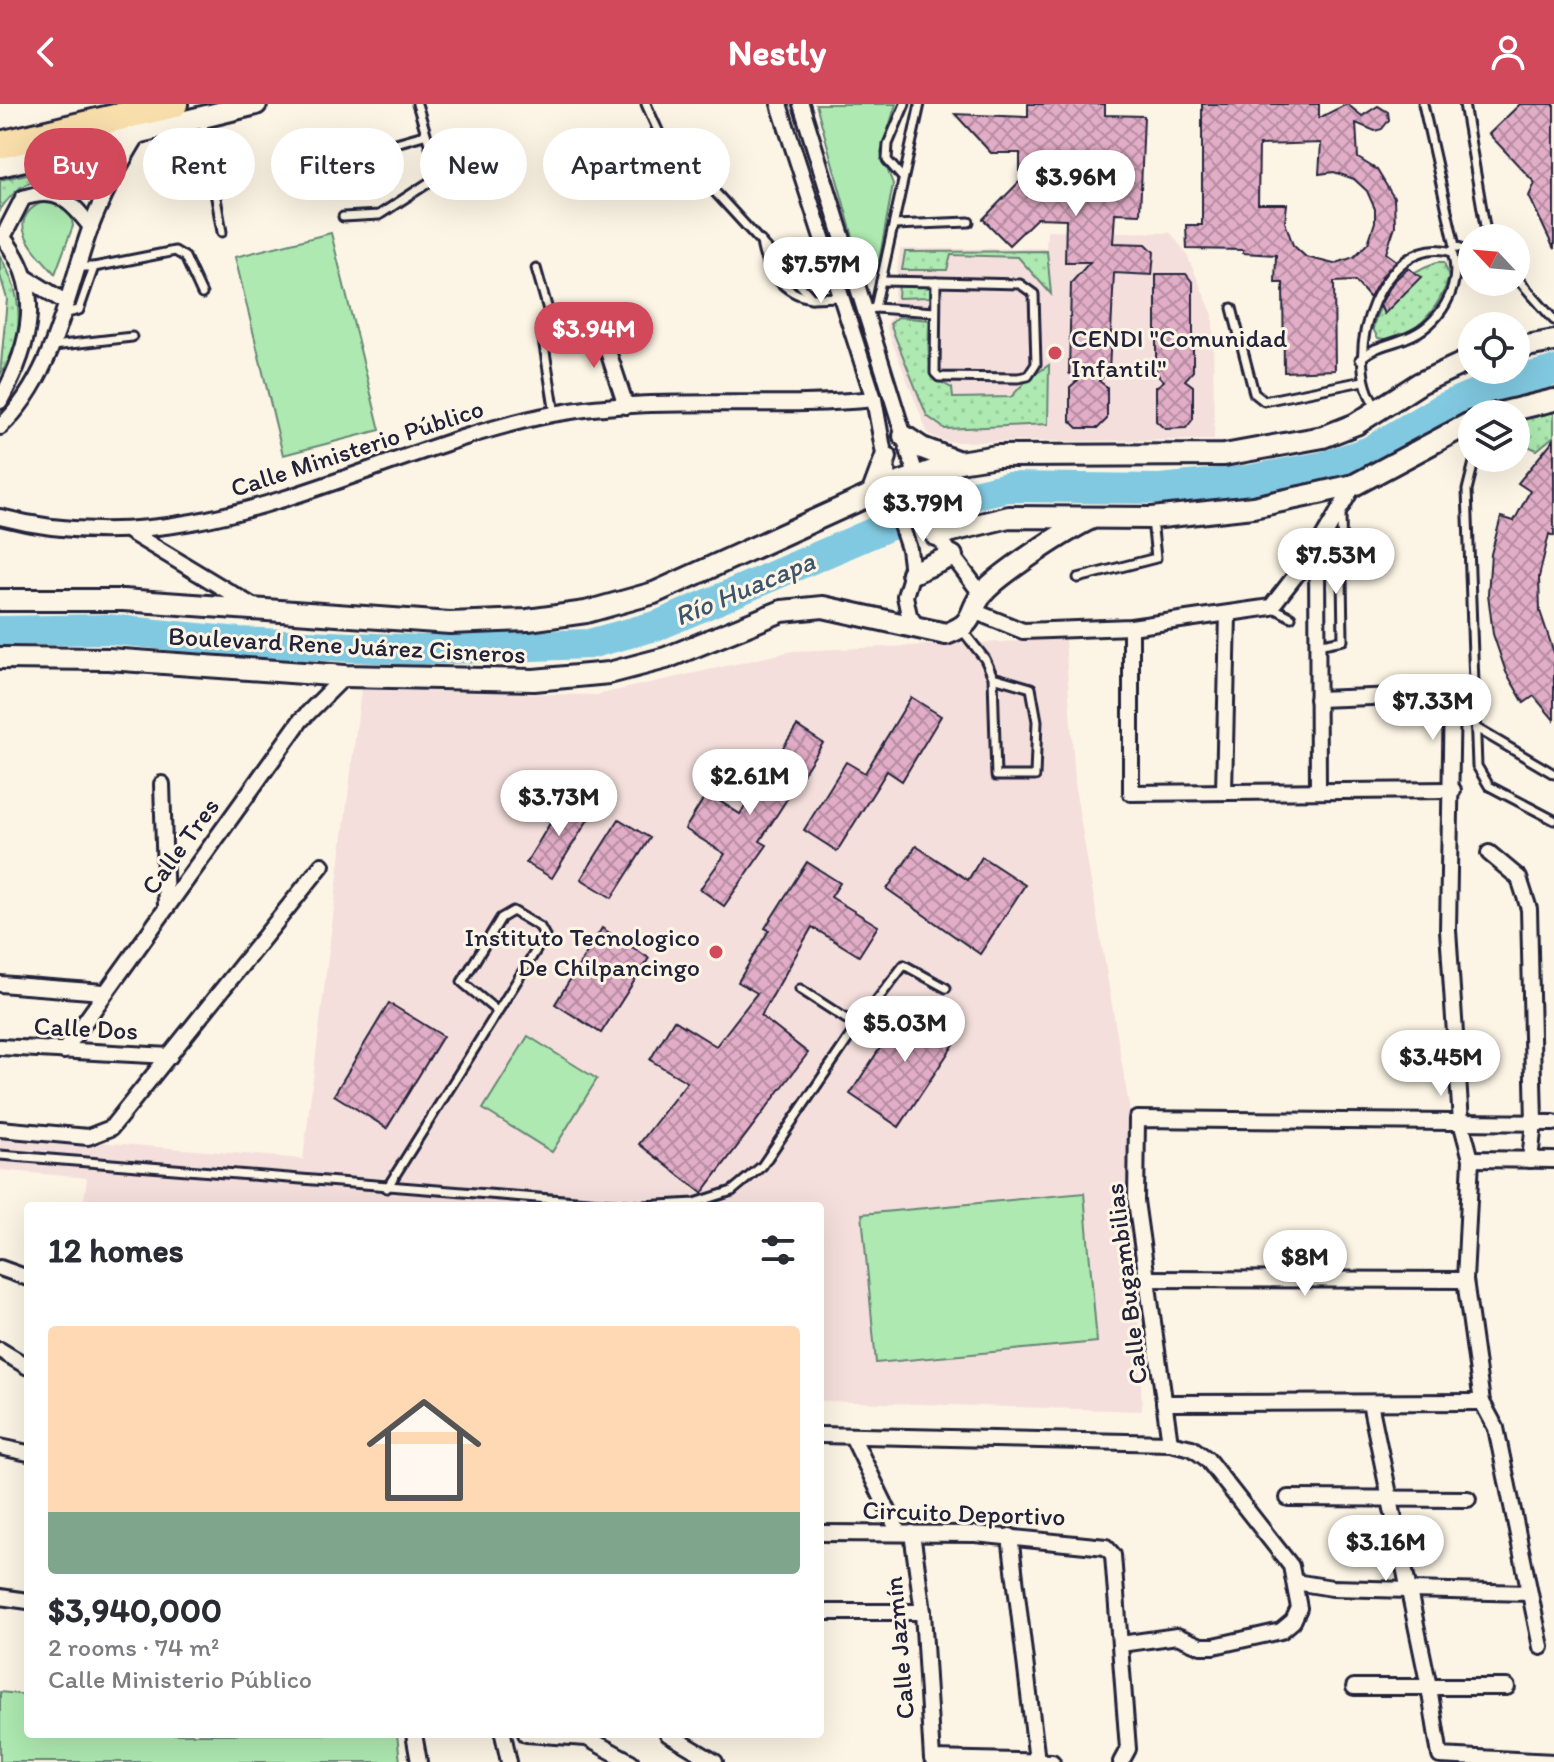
<!DOCTYPE html>
<html lang="en">
<head>
<meta charset="utf-8">
<style>
	:root { --surface:#fff; --page:#f2f2f3; --text:#2b2b33; --muted:#7c7c81; --accent:#d1495b }
	body { margin:0; font-family:Itim,sans-serif; background:var(--page); color:var(--text); height:100vh; display:flex; flex-direction:column; font-size:30px; white-space:nowrap }
	* { box-sizing:border-box; margin:0 }
	p { font-size:26px; color:var(--muted) }
	.icon { flex:none; width:44px; height:44px; fill:none; stroke:currentColor; stroke-width:2; stroke-linecap:round; stroke-linejoin:round }
	.map { position:relative; flex:1; overflow:hidden }
	.drawer { position:absolute; left:24px; top:1098px; width:800px; height:536px; display:flex; flex-direction:column; background:var(--surface); border-radius:8px; box-shadow:0 8px 32px #0002 }
	.drawer>* { flex:none }
	.guide { position:absolute; left:24px; top:24px; width:800px; height:72px; display:flex; gap:16px }
	.needle { width:52px; rotate:296deg }
	.tools { position:absolute; left:1458px; top:120px; display:grid; gap:16px }
	.tools a { display:grid; place-items:center; width:72px; height:72px; border-radius:50%; background:var(--surface); box-shadow:0 8px 32px #0002; font-size:40px }
	.price { position:absolute; translate:-50% -68px; padding:0 18px; border-radius:28px; background:#fff; color:#222; font-size:26px; line-height:52px; filter:drop-shadow(0 2px 4px #0008) }
	.price::after { content:''; position:absolute; left:50%; top:48px; width:24px; height:18px; margin-left:-12px; background:inherit; clip-path:polygon(0 0,100% 0,50% 100%) }
	.price.current { background:var(--accent); color:#fff }
	ul { padding:0; list-style:none }
	li { display:grid; align-content:center; gap:16px; height:424px; padding:0 24px }
	li span { display:grid; place-items:center; height:248px; border-radius:8px; color:#555 }
	li>.icon { margin-inline-start:auto }
	span .icon { width:144px; height:144px; fill:#fffc; stroke-width:1 }
	li b { font-size:34px }
	h2 { display:flex; justify-content:space-between; align-items:center; height:96px; padding:0 24px; font-size:34px }
	.pill { padding:0 28px; border-radius:36px; background:var(--surface); box-shadow:0 8px 32px #0002; font-size:28px; line-height:72px }
	.pill.current { background:var(--accent); color:#fff }
	header { display:flex; justify-content:space-between; align-items:center; height:104px; padding:0 24px; background:var(--accent); color:#fff; font-size:36px; font-weight:700 }
	.map>svg:first-child { display:block }
</style>
</head>
<body>
<header><svg class="icon" aria-label="back" viewBox="0 0 24 24"><path d="M15 5l-7 7 7 7"/></svg>Nestly<svg class="icon" aria-label="person" viewBox="0 0 24 24"><circle cx="12" cy="8" r="4"/><path d="M4 21q1-7 8-7t8 7"/></svg></header>
<div class="map">
<svg width="1554" height="1658" viewBox="0 0 1554 1658">
	<defs>
		<pattern id="grass-dots" width="8" height="8" patternUnits="userSpaceOnUse" patternTransform="scale(2)"><rect width="8" height="8" fill="#ade9b0"/><path d="M2 2h.1M6 6h.1" fill="none" stroke="#95c898" stroke-width="1.8" stroke-linecap="round"/></pattern>
		<pattern id="building-cross-hatch" width="8" height="8" patternUnits="userSpaceOnUse" patternTransform="scale(2)"><rect width="8" height="8" fill="#e2adc6"/><path d="M0 0l8 8M0 8l8-8" fill="none" stroke="#b78ca2"/></pattern>
	</defs>
	<rect width="100%" height="100%" fill="#fcf5e5"/>
	<filter id="ink" filterUnits="userSpaceOnUse"><feTurbulence type="fractalNoise" baseFrequency=".0125" numOctaves="2"/><feDisplacementMap in="SourceGraphic" scale="16" xChannelSelector="R" yChannelSelector="G"/><feConvolveMatrix kernelMatrix="1 2 1 2 8 2 1 2 1" color-interpolation-filters="sRGB"/></filter>
	<g filter="url(#ink)">
		<!-- built -->
		<g fill="#f4dfdc">
			<path d="M1047,126L1171,129L1186,149L1213,211L1214,336L947,338L928,330L886,222L891,213L900,145L1046,144Z"/>
			<path d="M1065,535L1076,689L1130,1007L1142,1307L820,1297V1102H83L87,1074L0,1066V1030L303,1055L361,586L596,591L793,547Z"/>
		</g>
		<!-- grass -->
		<g fill="url(#grass-dots)" stroke="#688676" stroke-width="2">
			<path d="M107,52L91,93C51,70 29,64 0,106V76Z"/>
			<path d="M1047,147L1051,190L1018,153L951,151L947,166H902L905,148Z"/>
			<path d="M0,152C23,191 26,232 0,271L7,195L0,171Z"/>
			<path d="M1437,158H1444L1449,173C1441,201 1412,242 1378,234L1373,225C1378,193 1407,168 1437,158Z"/>
			<path d="M899,180L930,181V193L898,194Z"/>
			<path d="M898,213L929,216C929,244 922,271 952,284L953,294L1011,293L1027,276L1049,261L1048,320L945,325L927,312L890,220Z"/>
			<path d="M1554,304V332L1537,346L1516,337V314Z"/>
		</g>
		<!-- park -->
		<g fill="#ade9b0" stroke="#688676" stroke-width="2">
			<path d="M816,0H896L881,49L893,80L878,163L858,151Z"/>
			<path d="M44,97L59,100L71,110L73,122L55,170C35,146 1,117 44,97Z"/>
			<path d="M331,129L380,326L283,351L235,153Z"/>
			<path d="M528,932L597,975L552,1048L483,1005Z"/>
			<path d="M1084,1089L1097,1238L876,1259L862,1110Z"/>
			<path d="M0,1588L28,1591V1630H397L400,1658H0Z"/>
		</g>
		<g fill="none" stroke-linecap="round" stroke-linejoin="round">
			<!-- river -->
			<path stroke="#81c9e1" stroke-width="30" d="M0,527L106,525L239,538L421,546L589,540L659,521L944,398L1007,383L1160,385L1249,376L1325,362L1370,347L1442,304L1491,283L1554,267"/>
		</g>
		<!-- building -->
		<g fill="url(#building-cross-hatch)" stroke="#22223b" stroke-width="2" fill-rule="evenodd">
			<path d="M1028,0H1105V11L1144,12L1140,110L1115,109L1113,139L1146,140L1154,148L1152,171L1114,169L1109,267L1099,277L1107,283V315L1098,324H1078L1070,316V283L1078,276L1069,269L1071,179L1090,158H1065L1066,115L1037,114L1009,141L983,115L1020,77V49H991L955,10L1028,13Z"/>
			<path d="M1202,0H1319V14L1347,0L1362,12L1378,2L1388,8L1389,16L1382,25L1375,27L1356,19L1358,54L1377,66L1394,94L1395,122L1386,149L1397,157L1383,171L1370,194L1355,177L1334,178L1335,266L1284,268L1283,179H1275L1276,151L1243,149V146L1187,145L1186,121H1202ZM1321,39L1319,70L1334,68L1354,75L1367,87L1375,105V118L1368,139L1354,153L1334,160L1306,153L1293,141L1285,118L1287,100H1258L1259,41Z"/>
			<path d="M1520,0H1554V145L1529,92L1535,79L1489,30Z"/>
			<path d="M1408,164L1421,173L1384,210L1380,201L1393,178Z"/>
			<path d="M1156,170H1186L1193,179V267L1185,276L1193,282V315L1186,324L1165,325L1156,317V283L1164,277L1156,269Z"/>
			<path d="M1554,335V432L1549,430L1539,473L1540,507L1554,549V616L1534,592L1524,599L1506,568L1493,530L1488,490L1491,450L1501,413L1514,417L1530,387L1518,379Z"/>
			<path d="M911,593L941,612L902,677L887,667L837,747L804,726L846,658L865,669Z"/>
			<path d="M797,622L823,639L760,737L767,741L724,802L700,785L725,750L685,725L707,689L740,710Z"/>
			<path d="M566,693L592,709L552,774L526,759Z"/>
			<path d="M619,715L650,734L612,794L581,775Z"/>
			<path d="M916,742L968,776L982,753L1025,781L980,850L887,785Z"/>
			<path d="M807,758L840,779L831,793L878,822L859,852L812,823L761,912L808,949L702,1089L639,1040L687,978L650,956L674,916L716,942L757,889L738,878L769,826L765,824Z"/>
			<path d="M602,824L649,854L601,929L555,900Z"/>
			<path d="M910,898L960,931L899,1023L850,990Z"/>
			<path d="M389,899L443,932L387,1024L334,991Z"/>
		</g>
		<g fill="none" stroke-linecap="round" stroke-linejoin="round">
			<!-- lane casing -->
			<g stroke="#22223b" stroke-width="13">
				<g id="lane">
					<path d="M417,0L439,72L456,80L476,82L514,58"/>
					<path d="M646,0L664,40L715,88L812,194L839,193"/>
					<path d="M1423,0L1455,142L1452,148"/>
					<path d="M1464,0L1487,134"/>
					<path d="M202,15L222,128"/>
					<path d="M336,56L424,31"/>
					<path d="M901,72L887,56L888,40L905,0"/>
					<path d="M343,113L379,111L439,72"/>
					<path d="M894,121L969,118"/>
					<path d="M761,137C764,164 783,190 811,194"/>
					<path d="M1455,142L1472,148"/>
					<path d="M94,163L175,147L185,153L202,190"/>
					<path d="M536,164L550,213L542,229L555,310"/>
					<path d="M1516,173L1554,216"/>
					<path d="M881,177L936,178"/>
					<path d="M936,178L1020,180L1034,190L1036,260L1028,272L1018,274L939,273L935,269Z"/>
					<path d="M875,204L935,208"/>
					<path d="M1232,204L1254,289L1264,297L1363,277"/>
					<path d="M865,206L875,204L920,0"/>
					<path d="M63,210L79,206L94,163H78"/>
					<path d="M53,242L132,233"/>
					<path d="M1360,255C1374,242 1389,241 1406,234C1440,221 1463,183 1452,148C1385,127 1337,251 1377,304"/>
					<path d="M1475,354L1467,386L1477,662L1489,682L1554,716"/>
					<path d="M1078,474L1156,454L1152,416"/>
					<path d="M1272,503L1291,513"/>
					<path d="M962,526L985,555L993,573L996,672H1035L1037,617L1031,584L993,573"/>
					<path d="M1317,541L1343,536L1341,408"/>
					<path d="M1476,624L1554,670"/>
					<path d="M800,885L857,922"/>
					<path d="M0,1051L638,1102"/>
					<path d="M387,1084L545,832L540,823L513,807L501,814L462,878L498,908"/>
					<path d="M642,1102L695,1099L732,1087L762,1062L857,922L904,861L946,884"/>
				</g>
			</g>
			<!-- street casing -->
			<g stroke="#22223b" stroke-width="20">
				<g id="street">
					<path d="M779,0L874,295L892,394L909,445L912,469L905,492L909,511L917,523"/>
					<path d="M801,0L933,426L982,491"/>
					<path d="M0,130C46,183 31,241 0,297"/>
					<path d="M3,133L23,94C57,82 71,97 91,123"/>
					<path d="M25,173L65,198"/>
					<path d="M598,217L626,302"/>
					<path d="M0,323C54,273 66,192 90,125C103,90 121,58 141,26"/>
					<path d="M0,413C201,466 364,348 553,310C658,290 768,306 874,295"/>
					<path d="M130,428L256,504"/>
					<path d="M1317,444L1318,686"/>
					<path d="M976,508L1023,527L1131,523L1271,503L1317,444L1354,381"/>
					<path d="M1131,523V689L1453,686"/>
					<path d="M1317,595L1452,590L1448,826L1461,1018L1471,1055L1465,1176L1482,1298L1496,1324L1541,1543"/>
					<path d="M162,680L166,802"/>
					<path d="M1224,688L1228,510"/>
					<path d="M1489,749L1519,774L1529,805L1534,1018L1530,1056"/>
					<path d="M0,880L103,888"/>
					<path d="M0,943L170,952"/>
					<path d="M64,947L301,616L345,572"/>
					<path d="M0,1025L88,1033L111,1024L322,761"/>
					<path d="M1471,1055L1554,1056"/>
					<path d="M0,1164L28,1174"/>
					<path d="M1145,1175L1465,1176"/>
					<path d="M0,1246L28,1263"/>
					<path d="M1164,1299L1482,1298"/>
					<path d="M1370,1299L1429,1583L1440,1652L1554,1658"/>
					<path d="M820,1331L1170,1339L1192,1344L1207,1355L1291,1462L1299,1504L1293,1517L1281,1527L1214,1542H1201L1177,1532L1121,1540"/>
					<path d="M852,1332L899,1429"/>
					<path d="M1170,1339L1136,1097L1137,1015L1554,1019"/>
					<path d="M0,1343L28,1349"/>
					<path d="M1288,1394L1468,1395"/>
					<path d="M820,1429L975,1430L1106,1443L1113,1451L1128,1645L1121,1658"/>
					<path d="M912,1429L923,1508L932,1655L1052,1658"/>
					<path d="M1010,1432L1037,1657"/>
					<path d="M1295,1478L1332,1484L1529,1489"/>
					<path d="M0,1493L28,1497"/>
					<path d="M820,1508H923"/>
					<path d="M1354,1583H1507"/>
					<path d="M414,1630L419,1658"/>
					<path d="M503,1630L509,1658"/>
					<path d="M526,1630L587,1634L631,1658"/>
					<path d="M668,1630L715,1658"/>
				</g>
			</g>
			<!-- secondary casing -->
			<g stroke="#22223b" stroke-width="26">
				<g id="secondary">
					<path d="M0,62L256,0"/>
					<path d="M1516,244L1554,237"/>
					<path d="M1496,310L1554,296"/>
					<path d="M904,332L922,344L959,358"/>
					<path d="M871,393L886,353"/>
					<path d="M936,431L1009,413L1152,414L1253,403L1310,391L1354,381L1472,318"/>
					<path d="M912,469L952,452"/>
					<path d="M0,496H123L450,519L528,516L586,508L654,489L890,382L959,358L997,352L1224,351L1323,333L1356,320L1420,279L1472,255"/>
					<path d="M0,554L108,555L345,572L534,576L609,569L666,554L782,507L823,503L946,530C977,519 967,510 982,490C997,471 1067,426 1090,415"/>
				</g>
			</g>
			<!-- highway casing -->
			<g stroke="#22223b" stroke-width="32">
				<path id="highway" d="M0,41L174,0"/>
			</g>
			<!-- lane -->
			<use href="#lane" stroke="#fcf5e5" stroke-width="7"/>
			<!-- street -->
			<use href="#street" stroke="#fcf5e5" stroke-width="14"/>
			<!-- secondary -->
			<use href="#secondary" stroke="#fcf5e5" stroke-width="20"/>
			<!-- highway -->
			<use href="#highway" stroke="#f8deab" stroke-width="26"/>
		</g>
	</g>
	<!-- markers -->
	<g fill="#d1495b" stroke="#fcf5e5" stroke-width="3">
		<circle cx="1055" cy="249" r="8"/>
		<circle cx="716" cy="848" r="8"/>
	</g>
	<g text-anchor="middle" dominant-baseline="central" stroke-width="6" stroke-linejoin="round" paint-order="stroke">
		<!-- poi labels -->
		<g font-size="26" fill="#22223b" stroke="#fcf5e5" text-anchor="start">
			<text x="1071" y="234">CENDI "Comunidad<tspan x="1071" dy="30">Infantil"</tspan></text>
			<text x="700" y="833" text-anchor="end">Instituto Tecnologico<tspan x="700" dy="30">De Chilpancingo</tspan></text>
		</g>
		<!-- street labels -->
		<g font-size="26" fill="#22223b" stroke="#fcf5e5">
			<text transform="translate(357 344) rotate(-18)">Calle Ministerio Público</text>
			<text transform="translate(347 541) rotate(3)">Boulevard Rene Juárez Cisneros</text>
			<text transform="translate(180 742) rotate(-54)">Calle Tres</text>
			<text transform="translate(86 924) rotate(3)">Calle Dos</text>
			<text transform="translate(1126 1180) rotate(-97)">Calle Bugambilias</text>
			<text transform="translate(964 1409) rotate(2)">Circuito Deportivo</text>
			<text transform="translate(899 1544) rotate(-95)">Calle Jazmín</text>
		</g>
		<!-- water labels -->
		<g font-size="28" font-style="italic" fill="#3e546d" stroke="#fcf5e5">
			<text transform="translate(744 484) rotate(-23)">Río Huacapa</text>
		</g>
	</g>
</svg>
<div class="tools">
<a><svg class="needle" viewBox="-14 -14 28 28"><path d="M0-13l5 13h-10z" fill="#e53935"/><path d="M0 13l5-13h-10z" fill="#7c7c81"/></svg></a>
<a><svg class="icon" aria-label="locate" viewBox="0 0 24 24"><circle cx="12" cy="12" r="6"/><path d="M12 2v4M12 18v4M2 12h4M18 12h4"/></svg></a>
<a><svg class="icon" aria-label="layers" viewBox="0 0 24 24"><path d="M12 4l9 5-9 5-9-5zM3 14l9 5 9-5"/></svg></a>
</div>
<b class="price" style="left:1076px;top:114px">$3.96M</b>
<b class="price" style="left:821px;top:201px">$7.57M</b>
<b class="price current" style="left:594px;top:266px">$3.94M</b>
<b class="price" style="left:923px;top:440px">$3.79M</b>
<b class="price" style="left:1336px;top:492px">$7.53M</b>
<b class="price" style="left:1433px;top:638px">$7.33M</b>
<b class="price" style="left:750px;top:713px">$2.61M</b>
<b class="price" style="left:559px;top:734px">$3.73M</b>
<b class="price" style="left:905px;top:960px">$5.03M</b>
<b class="price" style="left:1441px;top:994px">$3.45M</b>
<b class="price" style="left:1305px;top:1194px">$8M</b>
<b class="price" style="left:1386px;top:1479px">$3.16M</b>
<div class="guide">
<a class="pill current">Buy</a>
<a class="pill">Rent</a>
<a class="pill">Filters</a>
<a class="pill">New</a>
<a class="pill">Apartment</a>
</div>
<section class="drawer">
<h2>12 homes<svg class="icon" aria-label="filters" viewBox="0 0 24 24"><path d="M4 7h16M4 17h16"/><circle cx="9" cy="7" r="2"/><circle cx="15" cy="17" r="2"/></svg></h2>
<ul>
<li><span style="background:linear-gradient(#ffd9b3 75%,#7fa58c 0)"><svg class="icon" aria-label="home" viewBox="0 0 24 24"><path d="M3 11l9-7 9 7M6 9v11h12V9"/></svg></span><div><b>$3,940,000</b><p>2 rooms · 74 m²</p><p>Calle Ministerio Público</p></div></li>
</ul>
</section>
</div>
</body>
</html>
